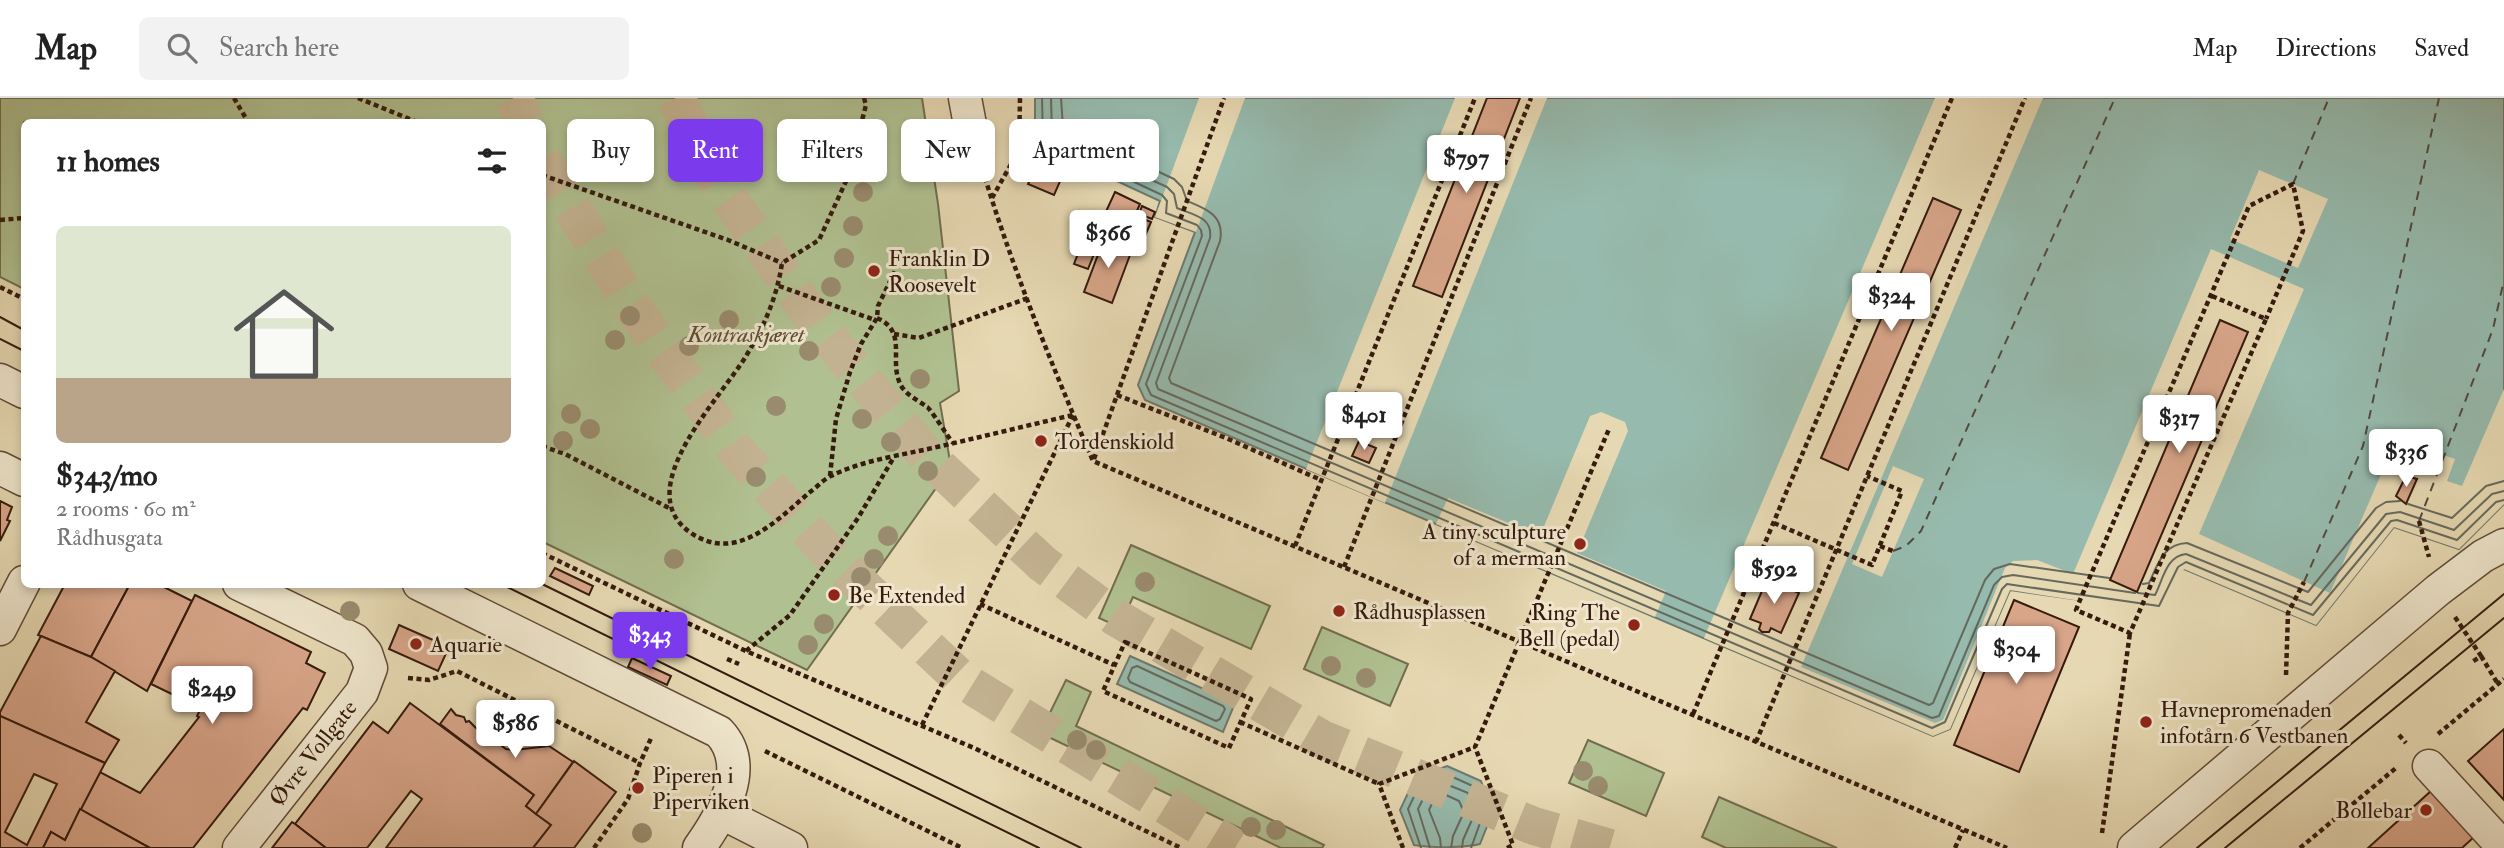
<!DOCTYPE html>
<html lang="en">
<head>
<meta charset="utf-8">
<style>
	:root { --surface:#fff; --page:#f2f2f2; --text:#222; --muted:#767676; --line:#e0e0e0; --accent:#7c3aed }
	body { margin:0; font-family:"IM FELL Double Pica",serif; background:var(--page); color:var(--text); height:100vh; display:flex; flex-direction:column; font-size:26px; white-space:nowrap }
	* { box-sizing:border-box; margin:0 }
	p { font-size:23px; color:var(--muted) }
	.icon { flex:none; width:38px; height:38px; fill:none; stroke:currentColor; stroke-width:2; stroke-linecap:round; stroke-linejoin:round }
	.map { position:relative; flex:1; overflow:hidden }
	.details { position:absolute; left:21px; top:21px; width:525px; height:469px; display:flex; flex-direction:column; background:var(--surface); border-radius:10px; box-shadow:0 4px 10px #0003 }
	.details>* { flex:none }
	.banner { position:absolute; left:567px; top:21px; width:665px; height:63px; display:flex; gap:14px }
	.price { position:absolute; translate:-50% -60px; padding:0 16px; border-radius:7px; background:#fff; color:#222; font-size:23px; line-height:46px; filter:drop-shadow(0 2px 4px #0008) }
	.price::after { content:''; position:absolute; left:50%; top:42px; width:21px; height:16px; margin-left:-10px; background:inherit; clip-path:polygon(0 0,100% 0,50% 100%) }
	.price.current { background:var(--accent); color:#fff }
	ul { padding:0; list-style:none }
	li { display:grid; align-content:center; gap:14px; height:371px; padding:0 35px }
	li span { display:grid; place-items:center; height:217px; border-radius:10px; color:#555 }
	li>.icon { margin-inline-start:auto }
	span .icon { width:126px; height:126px; fill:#fffc; stroke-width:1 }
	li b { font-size:30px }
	h2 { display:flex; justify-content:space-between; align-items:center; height:84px; padding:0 35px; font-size:30px }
	.tag { padding:0 24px; border-radius:10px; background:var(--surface); box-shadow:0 4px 10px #0003; font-size:24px; line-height:63px }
	.tag.current { background:var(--accent); color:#fff }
	header { display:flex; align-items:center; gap:42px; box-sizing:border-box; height:98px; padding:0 35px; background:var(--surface); border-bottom:2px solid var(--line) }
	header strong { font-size:33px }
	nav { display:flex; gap:38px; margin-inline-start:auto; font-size:24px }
	.search { width:490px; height:63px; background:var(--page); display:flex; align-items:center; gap:18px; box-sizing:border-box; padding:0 24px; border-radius:10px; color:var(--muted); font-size:26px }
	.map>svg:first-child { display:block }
</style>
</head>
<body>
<header>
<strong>Map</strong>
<div class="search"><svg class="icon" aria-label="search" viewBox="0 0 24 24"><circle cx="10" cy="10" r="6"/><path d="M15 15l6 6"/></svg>Search here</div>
<nav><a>Map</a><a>Directions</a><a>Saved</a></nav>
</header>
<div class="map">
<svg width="2504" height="750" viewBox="0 0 2504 750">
	<rect width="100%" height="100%" fill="#e6d8b2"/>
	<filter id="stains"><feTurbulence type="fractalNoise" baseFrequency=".00286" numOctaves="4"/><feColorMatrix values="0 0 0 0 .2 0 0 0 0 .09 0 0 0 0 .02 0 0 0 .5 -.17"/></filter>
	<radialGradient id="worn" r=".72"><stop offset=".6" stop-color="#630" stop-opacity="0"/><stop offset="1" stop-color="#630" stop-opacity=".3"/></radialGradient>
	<!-- green -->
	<g fill="#b0c090" stroke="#726d4f" stroke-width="2">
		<path d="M0,0H922L938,106L959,293L940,305L951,369L807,572L543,444L542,24H24V191L0,179Z"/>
		<path d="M1131,447L1270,508L1251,551L1133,499L1119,529L1099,520Z"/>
		<path d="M1322,529L1408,566L1390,608L1304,571Z"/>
		<path d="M1066,582L1091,594L1076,628L1324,747L1322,750H1281L1040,635Z"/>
		<path d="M1588,642L1664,675L1646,718L1569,685Z"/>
		<path d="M1719,699L1837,750H1726L1702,739Z"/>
	</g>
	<!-- water -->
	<g fill="#96baad" stroke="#6f7a6d" stroke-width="2">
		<path d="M1035,0H2504V406L2459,451L2394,429L2316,527L2184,471L2080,502L2010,492L1950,631L1933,638L1145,302L1138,287L1195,134L1155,119L1160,103L1035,45Z"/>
		<path d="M1130,558L1235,605L1223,634L1117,586Z"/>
		<path d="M1447,668L1481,683L1492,716L1480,746C1462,750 1431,750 1414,747L1400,712L1415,680Z"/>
	</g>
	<!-- pier -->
	<g fill="#e6d8b2">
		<path d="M1199,0H1245L1196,134L1155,119Z"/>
		<path d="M1455,0H1547L1385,405L1306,371Z"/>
		<path d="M1935,0H2043L1801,569L1935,625L1943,622L2005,470L2013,463L2037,462L2073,476L2211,151L2304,191L2199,436L2330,495L2388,360L2423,374L2431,353L2455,361L2447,383L2462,388L2504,291V406L2459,451L2394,429L2316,527L2184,471L2165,516L2010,492L1950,631L1933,638L1704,540Z"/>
		<path d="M2259,72L2328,101L2298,170L2230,141Z"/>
		<path d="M1601,314L1625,324L1628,333L1577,455L1666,493L1655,519L1436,426L1448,400L1540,438L1590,318Z"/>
		<path d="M1893,368L1924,381L1882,479L1852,466Z"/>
	</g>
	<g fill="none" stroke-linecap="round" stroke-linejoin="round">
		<!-- shore -->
		<g stroke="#666a5e" stroke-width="2">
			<path d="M1042,0L1043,41L1162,97L1167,103L1166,115L1197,127L1201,132L1202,138L1146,286L1151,297L1932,630L1945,624L2002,491L2007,486L2159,508L2178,469L2186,464L2313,517L2391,423L2397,422L2457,442L2496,404L2504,402"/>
			<path d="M1051,0L1052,36L1167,89L1174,96L1177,110C1193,117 1213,119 1210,140L1156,285L1158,291L1932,620L1939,618L1994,487L2002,479L2013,477L2135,495"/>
			<path d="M1061,0L1063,29L1174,81L1182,89L1187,103C1207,111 1225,118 1220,143L1169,280L1171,285L1929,607L1933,605L1985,482L1994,471L2010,466L2109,480"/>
			<path d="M2408,406L2452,420L2486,388L2504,383"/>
			<path d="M2143,486L2149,485C2158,466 2163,446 2187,445L2308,494L2376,410L2386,404L2400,403"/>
			<path d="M2138,495L2155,497C2163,482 2166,458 2186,456L2311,507L2386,416L2400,414L2454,432L2492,396L2504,393"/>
			<path d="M1137,568L1223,608L1225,611L1220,621L1216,623L1130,584L1128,580L1132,570Z"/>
			<path d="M1421,750L1408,711L1420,686L1446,676L1475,689L1484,714L1471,750"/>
			<path d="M1430,750L1418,711L1427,693L1446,686L1468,695L1475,715L1463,742L1462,750"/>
			<path d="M1441,750L1440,740L1429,712L1434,701L1446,697L1459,703L1464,714L1453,738L1451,750"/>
		</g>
		<!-- ferry -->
		<g stroke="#524a3e" stroke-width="2" stroke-dasharray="9 7" stroke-linecap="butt">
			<path d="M2293,86L2329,0"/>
			<path d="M2419,423L2493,231L2504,182"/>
			<path d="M1893,453L1906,448L1921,433L2115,0"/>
			<path d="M2304,484L2363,348L2439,0"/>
		</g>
	</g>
	<!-- building -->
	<g fill="#d8a589" stroke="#351a0e" stroke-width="2" fill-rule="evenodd">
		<path d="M1487,0H1520L1442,199L1413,188Z"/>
		<path d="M1040,60L1065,72L1054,97L1028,86Z"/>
		<path d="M1115,94L1140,106L1129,131L1103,120Z"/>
		<path d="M1933,100L1961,112L1848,372L1821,360Z"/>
		<path d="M1142,108L1155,114L1152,121L1139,116Z"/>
		<path d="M1139,119L1151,124L1145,138L1134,133Z"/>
		<path d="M1110,139L1130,147L1127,155L1130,157L1112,205L1084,194L1102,146L1106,148Z"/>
		<path d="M1084,140L1098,146L1088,171L1074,166Z"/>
		<path d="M2220,222L2248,234L2137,494L2110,482Z"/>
		<path d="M1373,310L1389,316L1384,327L1368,321Z"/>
		<path d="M1359,343L1376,350L1369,365L1352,358Z"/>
		<path d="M2406,378L2417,381L2406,406L2396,398Z"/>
		<path d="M0,403L12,409L7,422L10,423L0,443Z"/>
		<path d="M555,470L593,488L589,497L550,478Z"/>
		<path d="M1767,481L1777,486L1780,481H1787L1789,485L1787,490L1799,495L1781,535L1771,530L1769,534H1762L1759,531L1761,525L1750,521Z"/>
		<path d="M65,486H130L91,559L38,537Z"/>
		<path d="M130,486H158L192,503L147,593L91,559Z"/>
		<path d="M195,497L311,554L306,565L325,575L307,612L303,610L193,750H150L80,711L100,674L140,695L199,619L197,618L201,610L151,586Z"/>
		<path d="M2014,502L2079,529L2019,674L1954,647Z"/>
		<path d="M399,527L449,549L438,573L389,551Z"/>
		<path d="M41,538L91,559L115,573L86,624L119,642L105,665L0,618V614Z"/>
		<path d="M632,560L671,578L667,587L628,569Z"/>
		<path d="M410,605L534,697L526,708L551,727L533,750H386L422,701L411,693L367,750H326L295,726L373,624L388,635Z"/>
		<path d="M451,611L456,617L464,619L466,624L469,623L479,633L484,634L487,639H490L506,651L514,652L549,648L573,664L536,716L526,708L534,697L440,626Z"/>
		<path d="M0,618L105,665L65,742L51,734L43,750H0ZM34,676L57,686L27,747L5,734Z"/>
		<path d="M2504,631V702L2468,663Z"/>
		<path d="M574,663L616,694L574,750H533L551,727L536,716Z"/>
		<path d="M2431,693L2474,739L2462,750H2368Z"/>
		<path d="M80,711L108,727L150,750H43L51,734L65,742Z"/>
		<path d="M292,724L295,726L326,750H272Z"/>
	</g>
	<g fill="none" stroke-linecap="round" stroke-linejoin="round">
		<!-- highway-tunnel -->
		<g stroke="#c3b291" stroke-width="38" stroke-dasharray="38 19" stroke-linecap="butt">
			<path d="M514,0L525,24"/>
			<path d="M676,0L719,87L821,231L926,357L1043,466L1115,519L1322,641L1534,728L1610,750"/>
			<path d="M542,61L632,208L734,350L838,465L962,582L1235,750"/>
		</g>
		<!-- street casing -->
		<g stroke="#614a37" stroke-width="35">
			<g id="street">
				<path d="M965,0L971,32"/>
				<path d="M0,282L24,294"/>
				<path d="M0,370L24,382"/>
				<path d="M239,486L355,542L366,555L371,570L362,594L239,750"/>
				<path d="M419,486L719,634C752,669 721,719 699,750"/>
				<path d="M0,531L24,484"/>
				<path d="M2429,668L2504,750"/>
				<path d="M722,715L791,750"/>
				<path d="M2134,750L2438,492L2483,458L2504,447"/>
			</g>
		</g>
		<!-- path -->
		<g stroke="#351a0e" stroke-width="4.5" stroke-dasharray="5 3.5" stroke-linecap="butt">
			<path d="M234,0L248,24"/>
			<path d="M358,0L417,24"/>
			<path d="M864,0L866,7L847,81L819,142L782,165C777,199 764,229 746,258C721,300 628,392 691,435C737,466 777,422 810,394C817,389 824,381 831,378C861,363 896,358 928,351C977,340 1025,328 1073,317"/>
			<path d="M980,63C1010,165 1051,265 1093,363L2007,750"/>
			<path d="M542,77L728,142L782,165"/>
			<path d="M992,100L1019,52L1020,0"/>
			<path d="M0,122L24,120"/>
			<path d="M779,188L875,222"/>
			<path d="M0,189L24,201"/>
			<path d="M2212,198L2266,221L2130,535L2076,512L2080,502L2249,108L2293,86L2303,133L2266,221"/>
			<path d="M877,220C907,233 890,260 899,283C903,296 918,302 927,309C930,310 948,339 953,345"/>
			<path d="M894,236L919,240L1028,200"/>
			<path d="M1117,297L1226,340L1321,382"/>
			<path d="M542,348L565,356L669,410"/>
			<path d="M1094,361L1224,0"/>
			<path d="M830,378L836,321L850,274L861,246L877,220L878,208L895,173"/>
			<path d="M2419,423L2429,459"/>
			<path d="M1774,425L1872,467L1902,393L1867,378"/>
			<path d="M1295,448L1475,0"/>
			<path d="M1880,448L1893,453"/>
			<path d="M542,455L746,553L974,650L1181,750"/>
			<path d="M1344,469L1531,0"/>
			<path d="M980,506L1114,567"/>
			<path d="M2455,519L2481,558L2472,564"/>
			<path d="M1125,544L1251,601L1229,650L1103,593Z"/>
			<path d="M746,553L790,517L858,420L894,359"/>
			<path d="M2481,558L2498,586"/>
			<path d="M727,561L739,566"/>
			<path d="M2286,577L2288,515L2304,484"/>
			<path d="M408,580L429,582L457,573L640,665"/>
			<path d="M1693,616L1952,0"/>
			<path d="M1240,624L1379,686"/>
			<path d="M922,627L1073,317"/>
			<path d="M2438,636L2504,581"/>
			<path d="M2399,637L2406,645"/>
			<path d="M1756,644L2025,0"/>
			<path d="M765,653L962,750"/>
			<path d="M2102,735L2130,535"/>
			<path d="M594,750L628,701L640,665L652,638"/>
			<path d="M1403,750L1379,686L1475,649"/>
			<path d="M1507,750L1513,747L1475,649L1609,331"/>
			<path d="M1955,750L1963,732"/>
			<path d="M2300,750L2396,670"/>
		</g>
		<!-- street -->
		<use href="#street" stroke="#efe6cd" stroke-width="32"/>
		<!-- tram -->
		<g stroke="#351a0e" stroke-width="2">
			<path d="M0,219L24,232"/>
			<path d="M0,241L24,253"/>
			<path d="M501,486L1039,750"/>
			<path d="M542,486L1081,750"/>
			<path d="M2197,750L2504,496"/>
			<path d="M2225,750L2504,520"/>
		</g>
	</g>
	<!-- trees -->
	<g fill="#998b6d">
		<circle cx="874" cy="63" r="10"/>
		<circle cx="863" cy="94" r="10"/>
		<circle cx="853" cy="128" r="10"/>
		<circle cx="844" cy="160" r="10"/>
		<circle cx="831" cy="189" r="10"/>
		<circle cx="630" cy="218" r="10"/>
		<circle cx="729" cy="222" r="10"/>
		<circle cx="615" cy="242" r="10"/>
		<circle cx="689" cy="248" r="10"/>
		<circle cx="809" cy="253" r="10"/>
		<circle cx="920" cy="281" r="10"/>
		<circle cx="776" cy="308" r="10"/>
		<circle cx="571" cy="316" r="10"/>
		<circle cx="862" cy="321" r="10"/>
		<circle cx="590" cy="331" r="10"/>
		<circle cx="563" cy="343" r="10"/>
		<circle cx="891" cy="344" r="10"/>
		<circle cx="928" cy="373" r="10"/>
		<circle cx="756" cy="379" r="10"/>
		<circle cx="888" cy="438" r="10"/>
		<circle cx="674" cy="461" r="10"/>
		<circle cx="874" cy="461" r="10"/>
		<circle cx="861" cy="479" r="10"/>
		<circle cx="1145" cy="484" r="10"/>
		<circle cx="350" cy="513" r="10"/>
		<circle cx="824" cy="526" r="10"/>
		<circle cx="808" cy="547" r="10"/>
		<circle cx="1331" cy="568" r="10"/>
		<circle cx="1366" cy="580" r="10"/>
		<circle cx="1077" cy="642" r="10"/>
		<circle cx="1096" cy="652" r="10"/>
		<circle cx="1583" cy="673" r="10"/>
		<circle cx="1598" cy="688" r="10"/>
		<circle cx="1251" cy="729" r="10"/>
		<circle cx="1276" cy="732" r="10"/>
		<circle cx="642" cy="735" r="10"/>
	</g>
	<!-- markers -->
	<g fill="#8f2418" stroke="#efe6cd" stroke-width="2.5">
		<circle cx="874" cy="173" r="7"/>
		<circle cx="1041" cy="343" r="7"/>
		<circle cx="1580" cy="446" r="7"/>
		<circle cx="834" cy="497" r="7"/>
		<circle cx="1339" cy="513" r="7"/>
		<circle cx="1634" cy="527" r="7"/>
		<circle cx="416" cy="546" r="7"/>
		<circle cx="2146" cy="624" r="7"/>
		<circle cx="638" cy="690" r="7"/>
		<circle cx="2426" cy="712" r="7"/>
	</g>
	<g text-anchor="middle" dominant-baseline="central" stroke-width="6" stroke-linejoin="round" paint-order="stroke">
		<!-- poi labels -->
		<g font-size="23" fill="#351a0e" stroke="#efe6cd" text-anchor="start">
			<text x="888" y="160">Franklin D<tspan x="888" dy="26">Roosevelt</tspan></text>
			<text x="1055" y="343">Tordenskiold</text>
			<text x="1566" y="433" text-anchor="end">A tiny sculpture<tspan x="1566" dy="26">of a merman</tspan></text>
			<text x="848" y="497">Be Extended</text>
			<text x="1353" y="513">Rådhusplassen</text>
			<text x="1620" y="514" text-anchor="end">Ring The<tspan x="1620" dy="26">Bell (pedal)</tspan></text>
			<text x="430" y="546">Aquarie</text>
			<text x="2160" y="611">Havnepromenaden<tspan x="2160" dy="26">infotårn 6 Vestbanen</tspan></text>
			<text x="652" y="677">Piperen i<tspan x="652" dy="26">Piperviken</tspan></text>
			<text x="2412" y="712" text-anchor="end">Bollebar</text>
		</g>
		<!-- park labels -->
		<g font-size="23" font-style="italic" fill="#5a4c35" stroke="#efe6cd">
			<text x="746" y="236">Kontraskjæret</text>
		</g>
		<!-- street labels -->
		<g font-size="23" fill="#351a0e" stroke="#efe6cd">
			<text transform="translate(313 655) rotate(-52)">Øvre Vollgate</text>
		</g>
	</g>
	<rect width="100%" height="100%" filter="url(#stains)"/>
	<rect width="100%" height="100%" fill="url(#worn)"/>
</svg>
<b class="price" style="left:1466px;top:97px">$797</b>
<b class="price" style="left:1108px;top:172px">$366</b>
<b class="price" style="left:1891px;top:235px">$324</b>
<b class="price" style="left:1364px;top:354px">$401</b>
<b class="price" style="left:2179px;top:357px">$317</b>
<b class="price" style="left:2406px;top:391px">$336</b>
<b class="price" style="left:1774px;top:508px">$592</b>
<b class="price current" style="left:650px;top:574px">$343</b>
<b class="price" style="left:2016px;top:588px">$304</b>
<b class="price" style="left:212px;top:628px">$249</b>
<b class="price" style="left:515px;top:662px">$586</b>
<div class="banner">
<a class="tag">Buy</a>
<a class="tag current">Rent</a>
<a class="tag">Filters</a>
<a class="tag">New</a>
<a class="tag">Apartment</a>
</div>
<section class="details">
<h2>11 homes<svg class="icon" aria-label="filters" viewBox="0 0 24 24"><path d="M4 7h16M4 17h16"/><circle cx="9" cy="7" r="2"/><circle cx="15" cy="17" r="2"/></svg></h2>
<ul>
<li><span style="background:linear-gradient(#dfe7d0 70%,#b9a48a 0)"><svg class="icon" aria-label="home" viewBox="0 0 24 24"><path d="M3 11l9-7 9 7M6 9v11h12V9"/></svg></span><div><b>$343/mo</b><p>2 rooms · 60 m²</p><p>Rådhusgata</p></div></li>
</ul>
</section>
</div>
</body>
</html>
